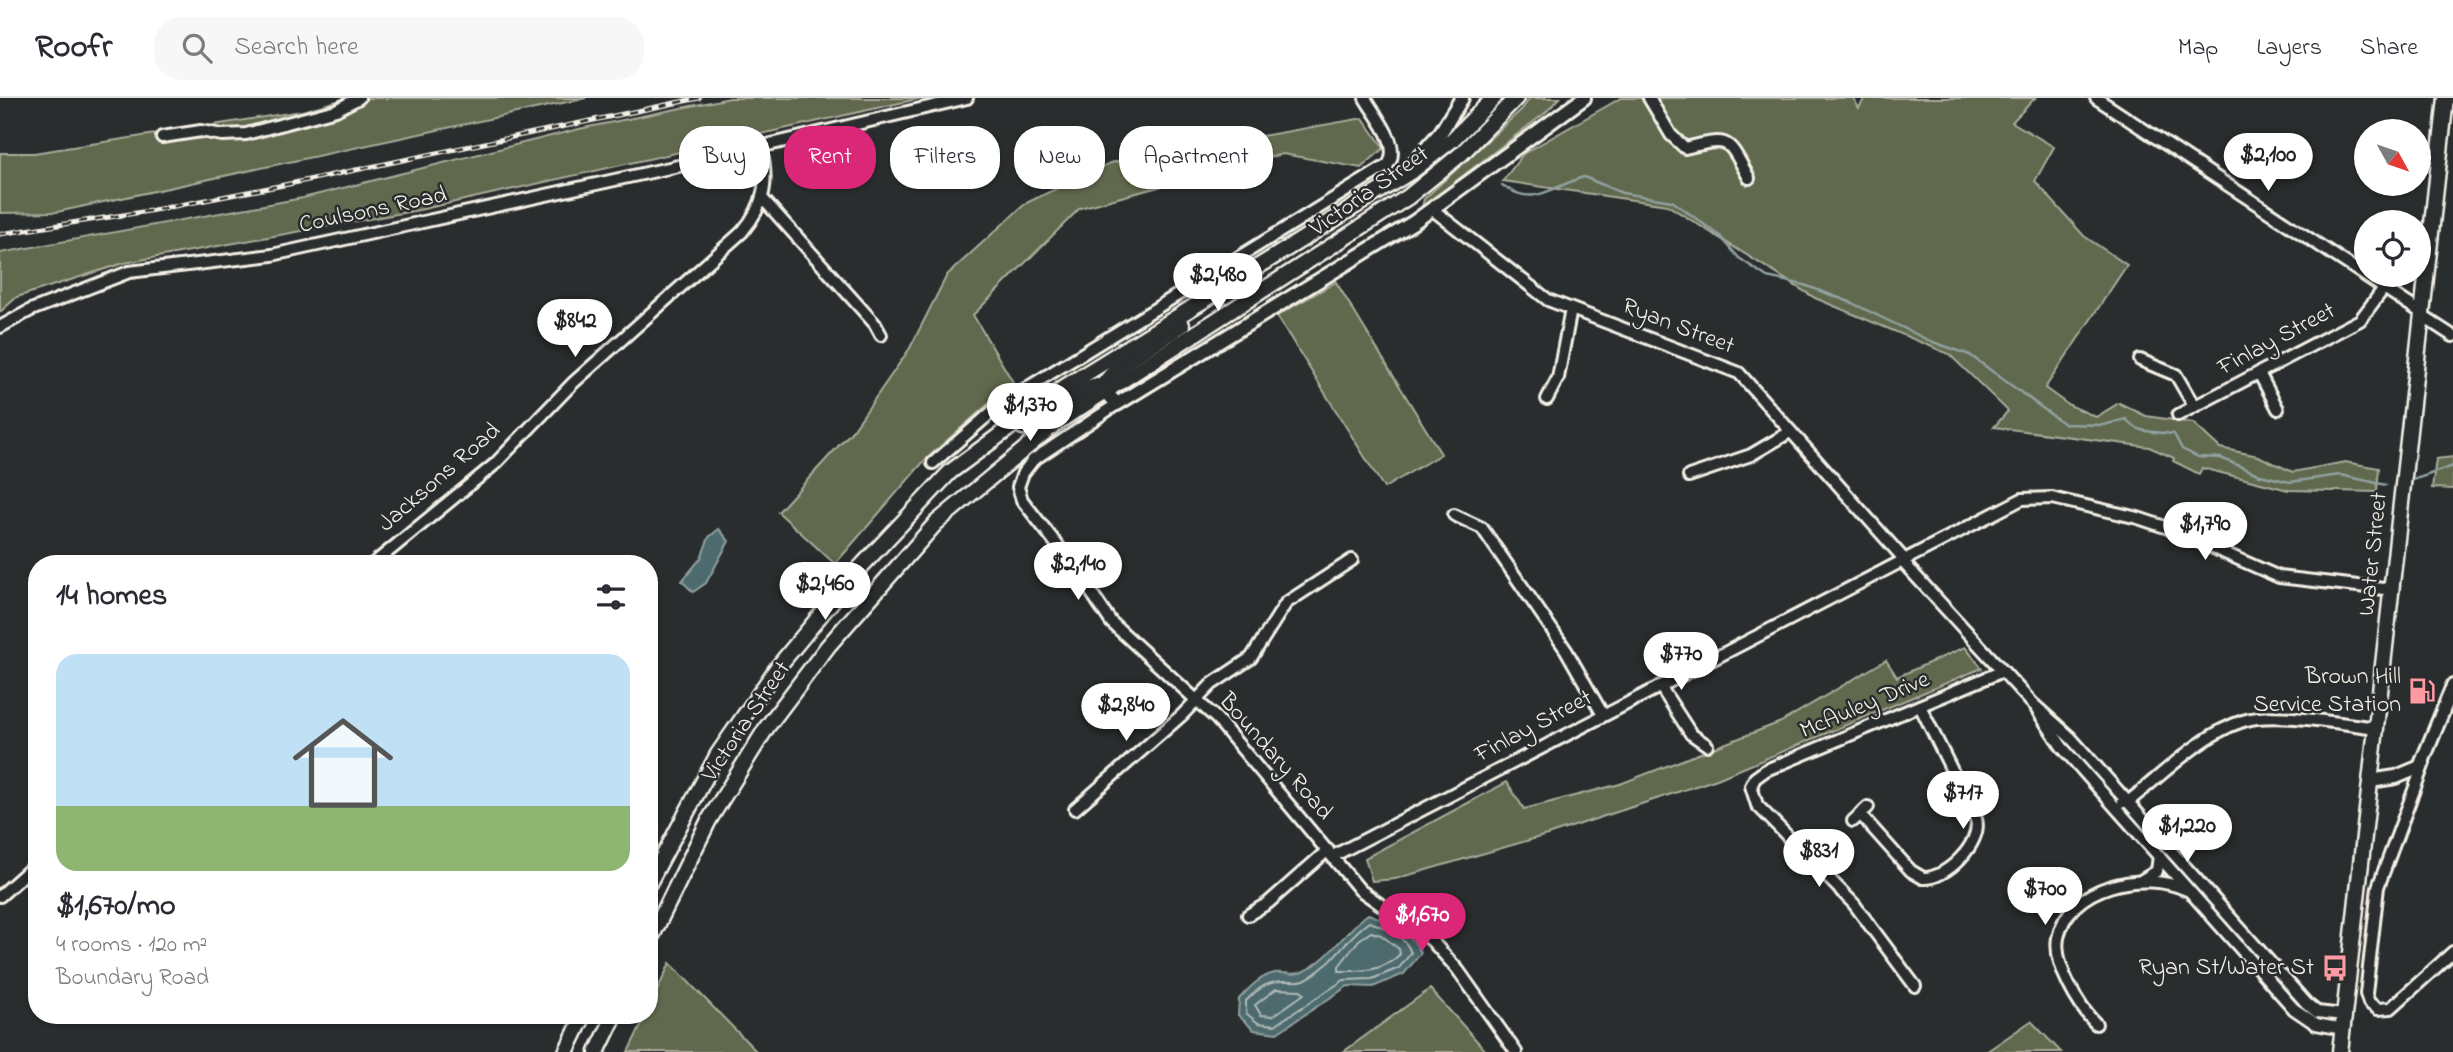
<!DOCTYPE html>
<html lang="en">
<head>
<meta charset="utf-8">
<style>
	:root { --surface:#fff; --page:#f7f7f7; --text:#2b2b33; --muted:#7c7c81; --line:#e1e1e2; --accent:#db2777 }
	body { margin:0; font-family:"Indie Flower",sans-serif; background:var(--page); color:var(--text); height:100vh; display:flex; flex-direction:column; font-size:26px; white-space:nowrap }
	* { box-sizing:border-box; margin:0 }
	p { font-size:23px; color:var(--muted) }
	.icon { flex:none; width:38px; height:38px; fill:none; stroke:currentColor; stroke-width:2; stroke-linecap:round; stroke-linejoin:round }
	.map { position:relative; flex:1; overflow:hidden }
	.panel { position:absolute; left:28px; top:457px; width:630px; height:469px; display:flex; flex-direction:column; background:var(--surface); border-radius:28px; box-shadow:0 2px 5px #0004 }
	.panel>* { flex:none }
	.guide { position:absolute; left:679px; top:28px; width:665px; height:63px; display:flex; gap:14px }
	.needle { width:46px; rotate:130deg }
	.tools { position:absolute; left:2354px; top:21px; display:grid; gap:14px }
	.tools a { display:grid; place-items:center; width:77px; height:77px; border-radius:50%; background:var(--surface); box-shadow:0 2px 5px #0004; font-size:35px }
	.price { position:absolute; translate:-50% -60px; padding:0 16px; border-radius:24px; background:#fff; color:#222; font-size:23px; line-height:46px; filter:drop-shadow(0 2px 4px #0008) }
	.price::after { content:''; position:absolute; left:50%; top:42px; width:21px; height:16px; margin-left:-10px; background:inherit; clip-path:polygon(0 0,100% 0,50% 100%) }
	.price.current { background:var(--accent); color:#fff }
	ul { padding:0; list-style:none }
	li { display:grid; align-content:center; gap:14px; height:371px; padding:0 28px }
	li span { display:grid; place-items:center; height:217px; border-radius:21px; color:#555 }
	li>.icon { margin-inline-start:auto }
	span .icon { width:126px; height:126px; fill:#fffc; stroke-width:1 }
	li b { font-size:30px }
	h2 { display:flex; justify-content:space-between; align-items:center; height:84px; padding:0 28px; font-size:30px }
	.tag { padding:0 24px; border-radius:28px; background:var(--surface); box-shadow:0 2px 5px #0004; font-size:24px; line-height:63px }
	.tag.current { background:var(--accent); color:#fff }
	header { display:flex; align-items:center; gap:42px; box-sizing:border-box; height:98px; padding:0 35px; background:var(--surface); border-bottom:2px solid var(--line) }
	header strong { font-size:33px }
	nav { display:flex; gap:38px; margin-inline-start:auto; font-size:24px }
	.search { width:490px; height:63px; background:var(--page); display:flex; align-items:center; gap:18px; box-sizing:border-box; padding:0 24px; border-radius:28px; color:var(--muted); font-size:26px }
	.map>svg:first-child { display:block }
</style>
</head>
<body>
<header>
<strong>Roofr</strong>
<div class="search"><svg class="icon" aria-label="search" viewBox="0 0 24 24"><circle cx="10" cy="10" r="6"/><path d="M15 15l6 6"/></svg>Search here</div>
<nav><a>Map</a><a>Layers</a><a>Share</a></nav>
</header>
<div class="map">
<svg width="2453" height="954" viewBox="0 0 2453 954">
	<rect width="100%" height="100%" fill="#2a2d2e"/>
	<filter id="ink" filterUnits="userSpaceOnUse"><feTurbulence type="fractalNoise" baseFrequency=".0143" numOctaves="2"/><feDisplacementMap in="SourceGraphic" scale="14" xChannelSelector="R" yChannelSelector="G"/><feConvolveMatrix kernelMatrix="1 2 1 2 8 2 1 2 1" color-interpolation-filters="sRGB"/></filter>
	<g filter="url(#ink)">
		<!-- green -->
		<g fill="#61684e" stroke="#aaac9b" stroke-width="2">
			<path d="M348,0H586L57,114L0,115V55H34L302,13Z"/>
			<path d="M730,0H922L419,112L124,165L17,199L0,214V155L303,100L579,31Z"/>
			<path d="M1530,0H1560L1545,15L1422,109L1424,101L1522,11Z"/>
			<path d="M1621,0H1853L1859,10L1865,0H2035L2012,24L2054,49L2035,83L2084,138L2127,167L2045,290L2067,306L2096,319L2119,305L2146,318L2193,325L2220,350L2258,358L2293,374L2345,364L2379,370L2377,394L2288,392L2202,370L2199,376L2173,363L2174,360L2149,349L1994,329L2008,313L1949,256L1815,200L1667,107L1503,83L1523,56Z"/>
			<path d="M1363,20L1384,50L1361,70L1283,56L1080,110L973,217L1013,284L925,362L835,466L778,414L853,332L910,250L947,177L1026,105L1110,65Z"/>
			<path d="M1336,184L1441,356L1384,390L1277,218Z"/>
			<path d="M2453,359V391L2432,390L2436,361Z"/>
			<path d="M1965,549L1982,570L1717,681L1547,737L1395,781L1372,783L1365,760L1507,684L1524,711L1620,686L1781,624L1886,562L1897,579Z"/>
			<path d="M670,865L757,954H628L646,917H649V910Z"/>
			<path d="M1430,891L1487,954H1343Z"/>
			<path d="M2031,923L2061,954H1986Z"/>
		</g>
		<!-- water -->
		<g fill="#4d6b6e" stroke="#90a19f" stroke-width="2">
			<path d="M719,431L729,443L706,485L693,494L682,483L701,460L709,439Z"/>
			<path d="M1368,816C1390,823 1410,834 1421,855L1404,876L1373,889L1348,888L1277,935L1254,932L1238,917L1239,901C1248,891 1261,877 1275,875C1284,874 1294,878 1302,874C1330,862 1344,833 1368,816Z"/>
		</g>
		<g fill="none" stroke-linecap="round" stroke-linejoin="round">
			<!-- shore -->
			<g stroke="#b1bbb7" stroke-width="2">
				<path d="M1369,824C1384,828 1407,840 1411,855L1399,870L1372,881L1344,882L1275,927L1258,925L1246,915V903C1258,890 1269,882 1288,883C1293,883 1299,884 1304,882C1332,869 1344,841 1369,824Z"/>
				<path d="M1371,834L1381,837L1399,851L1400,856C1384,874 1360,873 1339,873V868L1359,842Z"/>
				<path d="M1276,891L1301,892L1304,896L1273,918L1261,917L1255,907Z"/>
			</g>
			<!-- stream -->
			<g stroke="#90a19f" stroke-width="2.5">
				<path d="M1502,87C1535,111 1551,88 1584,79L1622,95L1672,103L1720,138L1739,160L1767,179L1804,187L1850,204L1930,243L1970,257L2064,326L2104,327L2126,321C2139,337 2155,333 2174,336L2182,351L2198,359L2221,360L2260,377L2290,384L2340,377L2386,387"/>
				<path d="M2413,382L2453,368"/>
			</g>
			<!-- minor casing -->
			<g stroke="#f4f1e8" stroke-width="16">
				<g id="minor">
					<path d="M1649,0L1671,37L1685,50C1731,39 1727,40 1749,80"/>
					<path d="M2096,0L2422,215"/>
					<path d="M162,39L201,33L222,37L246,36L336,12L359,0"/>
					<path d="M763,101L875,226L881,237"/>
					<path d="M1432,111L1548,202L1739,275L1903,460"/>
					<path d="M2422,218L2453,238"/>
					<path d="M0,229L31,212L129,174L272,157L683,67L967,0"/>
					<path d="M2140,262L2176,277L2194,308"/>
					<path d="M2259,275L2278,311"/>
					<path d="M1547,301L1558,280L1571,211"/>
					<path d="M1117,306L1033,362L1023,375L1018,389L1022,402L1073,467L1111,524L1217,621L1360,792L1431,842L1458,872L1516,954"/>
					<path d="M2178,317L2360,222L2384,190"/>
					<path d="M933,365L1001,306L1388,67C1402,47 1375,18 1365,0"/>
					<path d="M1689,378L1751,357L1790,334"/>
					<path d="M1454,417L1482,430L1566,552L1603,617"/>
					<path d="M1901,462L2032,605L2071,640L2307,906L2317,914L2344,917"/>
					<path d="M373,466L495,366L573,285L742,134C766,106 769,82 760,47"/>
					<path d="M1660,588L1691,636L1707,647"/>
					<path d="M2037,612L2062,649L2294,911L2316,926L2343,931"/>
					<path d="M2424,665L2378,789L2366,896L2369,905L2378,911L2391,910L2453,854"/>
					<path d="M2123,704L2129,703C2162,677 2202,636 2243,623C2273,613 2344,626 2377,630"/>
					<path d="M1075,711L1182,617L1212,586L1251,560L1286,505L1352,462"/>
					<path d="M1860,716L1911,773L1923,780C1945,782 1983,745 1976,721L1920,608"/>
					<path d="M1853,723L1868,709"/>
					<path d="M1333,758L2022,401L2052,400L2138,420L2168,430L2279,479L2393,492"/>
					<path d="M2142,782L2157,773L2159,758"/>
					<path d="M0,798L37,765"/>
					<path d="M1248,817L1268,805L1328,752"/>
					<path d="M1915,888L1854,806L1757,707L1751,688L1755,680L1766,672L2003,573"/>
					<path d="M2096,926C2079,909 2053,866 2058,840C2068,787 2144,772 2187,792"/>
				</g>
			</g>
			<!-- tertiary casing -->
			<g stroke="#f4f1e8" stroke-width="18">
				<g id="tertiary">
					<path d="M1410,69L1441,34L1462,0"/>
					<path d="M1106,294L1117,306L1414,124L1584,0"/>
					<path d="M2370,683L2396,679L2420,669L2453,588"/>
				</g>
			</g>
			<!-- secondary casing -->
			<g stroke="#f4f1e8" stroke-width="19">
				<g id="secondary">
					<path d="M1106,294L1105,284L1118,269L1182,227"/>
					<path d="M1023,329L1087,290L1097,288L1106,294"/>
					<path d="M649,785L718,656L777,570L856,474L950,374L1066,288L1415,71L1452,42L1494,0"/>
					<path d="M649,844L709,722L767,629L828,548L936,425L1056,325L1408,99L1461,56L1516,0"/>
					<path d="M566,954L584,917"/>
					<path d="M597,954L615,917"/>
					<path d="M2340,954L2446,0"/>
				</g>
			</g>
			<!-- minor -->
			<use href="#minor" stroke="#2a2d2e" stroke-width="10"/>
			<!-- tertiary -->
			<use href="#tertiary" stroke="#2a2d2e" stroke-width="12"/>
			<!-- secondary -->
			<use href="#secondary" stroke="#2a2d2e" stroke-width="14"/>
			<!-- rail casing -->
			<g stroke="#f4f1e8" stroke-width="5">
				<path id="rail" d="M0,136L149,113L289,86L699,0"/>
			</g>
			<!-- rail -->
			<use href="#rail" stroke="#2a2d2e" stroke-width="2.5" stroke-dasharray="8" stroke-linecap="butt"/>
		</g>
	</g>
	<!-- icons -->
	<defs>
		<g id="fuel-bare" transform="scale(2.1)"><path d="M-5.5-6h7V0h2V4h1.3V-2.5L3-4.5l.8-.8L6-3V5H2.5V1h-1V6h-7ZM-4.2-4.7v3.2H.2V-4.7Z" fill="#ff9aa2" stroke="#2a2d2e" stroke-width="2.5" paint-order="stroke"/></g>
		<g id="bus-bare" transform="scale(2.1)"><path d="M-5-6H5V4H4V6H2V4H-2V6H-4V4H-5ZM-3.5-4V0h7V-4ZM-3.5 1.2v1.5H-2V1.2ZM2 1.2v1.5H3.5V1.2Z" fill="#ff9aa2" stroke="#2a2d2e" stroke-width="2.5" paint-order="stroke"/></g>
	</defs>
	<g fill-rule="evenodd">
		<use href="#fuel-bare" x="2422" y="593"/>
		<use href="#bus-bare" x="2335" y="870"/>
	</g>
	<g text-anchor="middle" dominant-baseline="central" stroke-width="5" stroke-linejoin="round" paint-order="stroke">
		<!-- street labels -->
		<g font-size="24" fill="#f4f1e8" stroke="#2a2d2e">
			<text transform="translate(1370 94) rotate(-35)">Victoria Street</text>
			<text transform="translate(373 113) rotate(-12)">Coulsons Road</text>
			<text transform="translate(1678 229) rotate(21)">Ryan Street</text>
			<text transform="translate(2277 242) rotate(-28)">Finlay Street</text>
			<text transform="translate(440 380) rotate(-41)">Jacksons Road</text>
			<text transform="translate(2374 456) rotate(-84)">Water Street</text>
			<text transform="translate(1865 608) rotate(-23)">McAuley Drive</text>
			<text transform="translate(747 624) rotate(-56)">Victoria Street</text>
			<text transform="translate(1534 629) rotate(-28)">Finlay Street</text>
			<text transform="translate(1275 659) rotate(49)">Boundary Road</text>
		</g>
		<!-- poi labels -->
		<g font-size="24" fill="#f4f1e8" stroke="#2a2d2e" text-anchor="end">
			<text x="2401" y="579">Brown Hill<tspan x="2401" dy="28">Service Station</tspan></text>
			<text x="2314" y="870">Ryan St/Water St</text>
		</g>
	</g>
</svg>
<div class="tools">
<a><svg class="needle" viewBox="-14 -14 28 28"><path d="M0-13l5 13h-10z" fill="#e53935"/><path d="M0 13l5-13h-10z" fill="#7c7c81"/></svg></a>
<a><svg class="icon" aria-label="locate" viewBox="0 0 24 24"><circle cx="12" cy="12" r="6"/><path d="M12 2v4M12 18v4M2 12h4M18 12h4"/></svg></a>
</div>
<b class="price" style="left:2268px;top:95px">$2,100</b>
<b class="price" style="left:1218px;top:215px">$2,480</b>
<b class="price" style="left:575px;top:261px">$842</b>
<b class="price" style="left:1030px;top:345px">$1,370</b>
<b class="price" style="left:2205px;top:464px">$1,790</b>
<b class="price" style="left:1078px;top:504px">$2,140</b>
<b class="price" style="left:825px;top:524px">$2,460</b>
<b class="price" style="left:1681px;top:594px">$770</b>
<b class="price" style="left:1126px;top:645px">$2,840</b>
<b class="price" style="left:1963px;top:733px">$717</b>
<b class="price" style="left:2187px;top:766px">$1,220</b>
<b class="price" style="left:1819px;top:791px">$831</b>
<b class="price" style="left:2045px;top:829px">$700</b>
<b class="price current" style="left:1422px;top:855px">$1,670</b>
<div class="guide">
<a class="tag">Buy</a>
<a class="tag current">Rent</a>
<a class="tag">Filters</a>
<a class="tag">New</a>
<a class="tag">Apartment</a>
</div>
<section class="panel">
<h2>14 homes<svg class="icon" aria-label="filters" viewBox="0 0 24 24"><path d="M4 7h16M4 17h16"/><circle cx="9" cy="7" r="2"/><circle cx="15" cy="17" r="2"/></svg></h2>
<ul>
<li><span style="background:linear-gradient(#bfe0f5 70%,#8fb573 0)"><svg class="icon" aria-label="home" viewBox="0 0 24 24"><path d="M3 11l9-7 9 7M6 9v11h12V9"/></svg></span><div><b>$1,670/mo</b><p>4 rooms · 120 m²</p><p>Boundary Road</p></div></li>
</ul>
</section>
</div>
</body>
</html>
